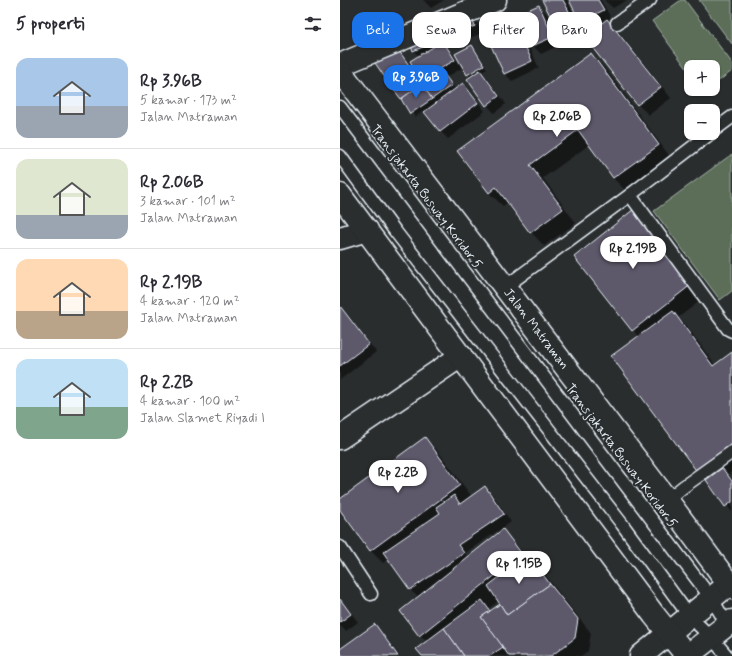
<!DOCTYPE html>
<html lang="id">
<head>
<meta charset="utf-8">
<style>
	:root { --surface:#fff; --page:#f7f7f7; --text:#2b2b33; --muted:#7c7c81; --line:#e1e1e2; --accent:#1a73e8 }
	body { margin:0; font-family:Mynerve,sans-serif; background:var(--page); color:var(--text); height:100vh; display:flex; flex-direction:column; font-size:15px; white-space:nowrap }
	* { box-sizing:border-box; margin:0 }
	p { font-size:13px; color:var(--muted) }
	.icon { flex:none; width:22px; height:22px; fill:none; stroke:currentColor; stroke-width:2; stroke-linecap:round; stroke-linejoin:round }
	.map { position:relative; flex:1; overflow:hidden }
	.sheet { display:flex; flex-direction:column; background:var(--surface); width:340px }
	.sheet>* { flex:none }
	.hud { position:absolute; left:12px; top:12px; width:320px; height:36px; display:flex; gap:8px }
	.tools { position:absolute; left:344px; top:60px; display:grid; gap:8px }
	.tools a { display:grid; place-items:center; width:36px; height:36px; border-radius:8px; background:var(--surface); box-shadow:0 1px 3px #0004; font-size:20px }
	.price { position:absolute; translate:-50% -34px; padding:0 9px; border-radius:14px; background:#fff; color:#222; font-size:13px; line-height:26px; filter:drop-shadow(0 1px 2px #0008) }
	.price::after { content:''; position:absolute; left:50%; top:24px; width:12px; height:9px; margin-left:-6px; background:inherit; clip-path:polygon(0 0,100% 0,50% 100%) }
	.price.active { background:var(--accent); color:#fff }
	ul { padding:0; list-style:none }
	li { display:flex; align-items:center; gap:12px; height:100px; padding:0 16px }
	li+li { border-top:1px solid var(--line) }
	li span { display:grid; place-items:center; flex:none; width:112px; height:80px; border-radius:12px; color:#555 }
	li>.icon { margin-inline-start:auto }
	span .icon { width:48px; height:48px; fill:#fffc; stroke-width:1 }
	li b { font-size:17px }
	h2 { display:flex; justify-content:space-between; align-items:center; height:48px; padding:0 16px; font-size:17px }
	.tag { padding:0 14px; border-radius:12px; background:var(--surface); box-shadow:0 1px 3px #0004; font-size:14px; line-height:36px }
	.tag.active { background:var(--accent); color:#fff }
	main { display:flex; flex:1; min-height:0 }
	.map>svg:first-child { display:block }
</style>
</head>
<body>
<main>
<section class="sheet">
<h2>5 properti<svg class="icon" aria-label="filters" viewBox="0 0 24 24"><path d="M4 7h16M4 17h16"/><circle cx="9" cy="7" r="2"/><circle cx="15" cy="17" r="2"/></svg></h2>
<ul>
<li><span style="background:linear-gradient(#a9c7e8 60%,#9aa5b1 0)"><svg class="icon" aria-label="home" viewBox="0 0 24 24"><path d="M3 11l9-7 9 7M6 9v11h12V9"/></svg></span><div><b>Rp 3.96B</b><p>5 kamar · 173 m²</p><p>Jalan Matraman</p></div></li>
<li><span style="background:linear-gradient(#dfe7d0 70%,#9aa5b1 0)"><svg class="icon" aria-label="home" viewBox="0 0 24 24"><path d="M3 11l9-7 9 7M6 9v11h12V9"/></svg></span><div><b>Rp 2.06B</b><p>3 kamar · 101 m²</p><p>Jalan Matraman</p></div></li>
<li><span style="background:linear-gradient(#ffd9b3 65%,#b9a48a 0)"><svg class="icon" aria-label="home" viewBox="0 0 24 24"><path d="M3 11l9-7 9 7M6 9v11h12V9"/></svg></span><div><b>Rp 2.19B</b><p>4 kamar · 120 m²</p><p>Jalan Matraman</p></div></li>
<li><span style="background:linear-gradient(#bfe0f5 60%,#7fa58c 0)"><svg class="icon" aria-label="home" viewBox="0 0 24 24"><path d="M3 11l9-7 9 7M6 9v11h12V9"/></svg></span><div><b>Rp 2.2B</b><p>4 kamar · 100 m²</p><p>Jalan Slamet Riyadi I</p></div></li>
</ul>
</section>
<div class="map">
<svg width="392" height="656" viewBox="0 0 392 656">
	<rect width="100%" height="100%" fill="#2a2d2e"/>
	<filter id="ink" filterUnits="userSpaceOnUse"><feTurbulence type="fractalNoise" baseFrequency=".025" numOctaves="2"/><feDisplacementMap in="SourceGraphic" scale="8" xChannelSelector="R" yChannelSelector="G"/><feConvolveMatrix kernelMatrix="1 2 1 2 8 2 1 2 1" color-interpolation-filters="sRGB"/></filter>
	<g filter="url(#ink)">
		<!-- green -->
		<g fill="#5c6e58" stroke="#a2b0a8">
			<path d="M341,0H345L392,63V71L373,85V67H351V74L312,21Z"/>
			<path d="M359,0H392V44Z"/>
			<path d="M392,154V291L380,300L314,211Z"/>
		</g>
		<!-- shadow -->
		<g fill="#0007" fill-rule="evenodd">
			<path d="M83,0H104L91,8Z"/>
			<path d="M203,0H227L239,24L237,25L241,34L226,41L222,37Z"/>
			<path d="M230,0H261L271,18L267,20L278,31L331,98L309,115L298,105L245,37L263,23V22L249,29L241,21Z"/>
			<path d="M264,0H287L273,8Z"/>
			<path d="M199,6L207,14L220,45L201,54L193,46L179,14Z"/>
			<path d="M170,14L178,22L199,68L172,81L164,73Z"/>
			<path d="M130,16L137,23L142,33L108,47L122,68L107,77L116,90L123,84L131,92L145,111L108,139L100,131L89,107L75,117L53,86L74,72L83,85L86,83L82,79L79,56L73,51Z"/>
			<path d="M132,46L136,50L147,69L142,72L148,79L166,104L154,113L147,105L128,74Z"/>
			<path d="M57,50L64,57L73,70L52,84Z"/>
			<path d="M251,54L264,67L331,158L286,191L273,178L249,145L203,178L236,223L204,246L191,232L168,202L163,206L149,193L119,151Z"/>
			<path d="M294,211L365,297L338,318L346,325L375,365L392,353V471L388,475L392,480V512L368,482L359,473L299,337L293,330Z"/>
			<path d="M0,305L36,352L0,380Z"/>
			<path d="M85,438L98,451L132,497L145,488L153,495L171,522L125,553L128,558L163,530L187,557L188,556L199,567L251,633L248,651L241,656H83L87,642L80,635L78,597L70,590L49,559L43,563L30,550L0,508V501ZM159,601L163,609L152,611L149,608Z"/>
			<path d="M0,598L18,622L6,631L0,626Z"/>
			<path d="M34,626L45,637L60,656H4Z"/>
		</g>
		<!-- building -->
		<g fill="#5d586a" stroke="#e8f1f8">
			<path d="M202,0H223L232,17L215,25Z"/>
			<path d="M229,0H258L264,10L240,22Z"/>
			<path d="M199,5L213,37L192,46L178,14Z"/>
			<path d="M170,13L192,61L164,74L142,26Z"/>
			<path d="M130,15L135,26L73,51L68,41Z"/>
			<path d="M232,17L238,30L221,38L215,25Z"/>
			<path d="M267,19L321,87L297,105L244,37Z"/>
			<path d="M103,41L115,60L81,80L70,61Z"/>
			<path d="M132,45L144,65L127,75L115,54Z"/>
			<path d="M57,48L73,71L51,86L35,63Z"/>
			<path d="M251,53L319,145L273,178L238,130L190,165L223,209L190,233L156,187L149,193L117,151Z"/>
			<path d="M140,70L159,96L146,106L127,79Z"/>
			<path d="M73,71L82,84L61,99L51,86Z"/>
			<path d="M102,71L112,85L92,99L82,84Z"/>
			<path d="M123,83L138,103L100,132L84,112Z"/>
			<path d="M82,84L92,99L70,114L61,99Z"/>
			<path d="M294,209L352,284L292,331L234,257Z"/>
			<path d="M0,306L29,344L0,366Z"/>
			<path d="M333,311L373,366L392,352V449L358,473L271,356Z"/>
			<path d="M85,437L120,485L30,551L0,510V499Z"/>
			<path d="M382,468L392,481V502L385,507L366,480Z"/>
			<path d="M145,486L164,514L118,545L124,553L70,590L43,552L100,513L96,507L114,495L120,504Z"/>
			<path d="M163,529L182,554L79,636L60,611Z"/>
			<path d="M188,555L210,584L167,615L148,586Z"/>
			<path d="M210,584L238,619L235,638L211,656H169L141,617L160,604L167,615Z"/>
			<path d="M0,599L11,614L0,622Z"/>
			<path d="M142,600L150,611L141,617L163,647L150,656H124L104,628Z"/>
			<path d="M35,624L58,656H3L0,652V649Z"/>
			<path d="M104,628L124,656H82L76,649Z"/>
		</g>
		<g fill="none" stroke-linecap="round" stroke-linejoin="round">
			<!-- lane casing -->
			<g stroke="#e8f1f8" stroke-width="15">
				<g id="lane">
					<path d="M277,23L310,0"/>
					<path d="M0,107L359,582L372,599L389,628"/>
					<path d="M373,131L392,117"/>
					<path d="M371,133L290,195L388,329L392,331"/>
					<path d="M0,156L55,231L282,524L350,617L371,637L387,656"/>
					<path d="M165,287L290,195"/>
					<path d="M327,500L343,487L392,452"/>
					<path d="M0,547L31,594"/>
				</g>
			</g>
			<!-- street casing -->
			<g stroke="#e8f1f8" stroke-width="25">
				<g id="street">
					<path d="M0,238L27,230"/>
					<path d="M0,438L121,356"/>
				</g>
			</g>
			<!-- secondary casing -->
			<g stroke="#e8f1f8" stroke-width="25">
				<g id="secondary">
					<path d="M0,65L155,0"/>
					<path d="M301,656L389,584"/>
					<path d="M347,656L392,621"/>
				</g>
			</g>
			<!-- primary casing -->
			<g stroke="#e8f1f8" stroke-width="25">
				<g id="primary">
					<path id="s1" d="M0,71L327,500L392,588"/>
					<path d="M0,195L314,615L347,656"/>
				</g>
			</g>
			<!-- lane -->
			<use href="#lane" stroke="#2a2d2e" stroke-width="12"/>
			<!-- street -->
			<use href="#street" stroke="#2a2d2e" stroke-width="22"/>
			<!-- secondary -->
			<use href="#secondary" stroke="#2a2d2e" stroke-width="22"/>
			<!-- primary -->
			<use href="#primary" stroke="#2a2d2e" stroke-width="22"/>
		</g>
	</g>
	<g text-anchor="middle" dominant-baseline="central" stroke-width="4" stroke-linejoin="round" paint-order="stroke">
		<!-- street labels -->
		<g font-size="13" fill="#e8f1f8" stroke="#2a2d2e">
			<text transform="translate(86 197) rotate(53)">Transjakarta Busway Koridor 5</text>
			<text stroke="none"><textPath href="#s1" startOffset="324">Jalan Matraman</textPath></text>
			<text transform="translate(281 456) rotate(53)">Transjakarta Busway Koridor 5</text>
		</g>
	</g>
</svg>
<div class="tools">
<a>+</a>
<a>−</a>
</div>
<b class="price active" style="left:76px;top:99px">Rp 3.96B</b>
<b class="price" style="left:217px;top:138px">Rp 2.06B</b>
<b class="price" style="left:293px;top:270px">Rp 2.19B</b>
<b class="price" style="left:58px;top:494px">Rp 2.2B</b>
<b class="price" style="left:179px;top:585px">Rp 1.15B</b>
<div class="hud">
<a class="tag active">Beli</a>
<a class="tag">Sewa</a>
<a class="tag">Filter</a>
<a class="tag">Baru</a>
</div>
</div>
</main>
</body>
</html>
